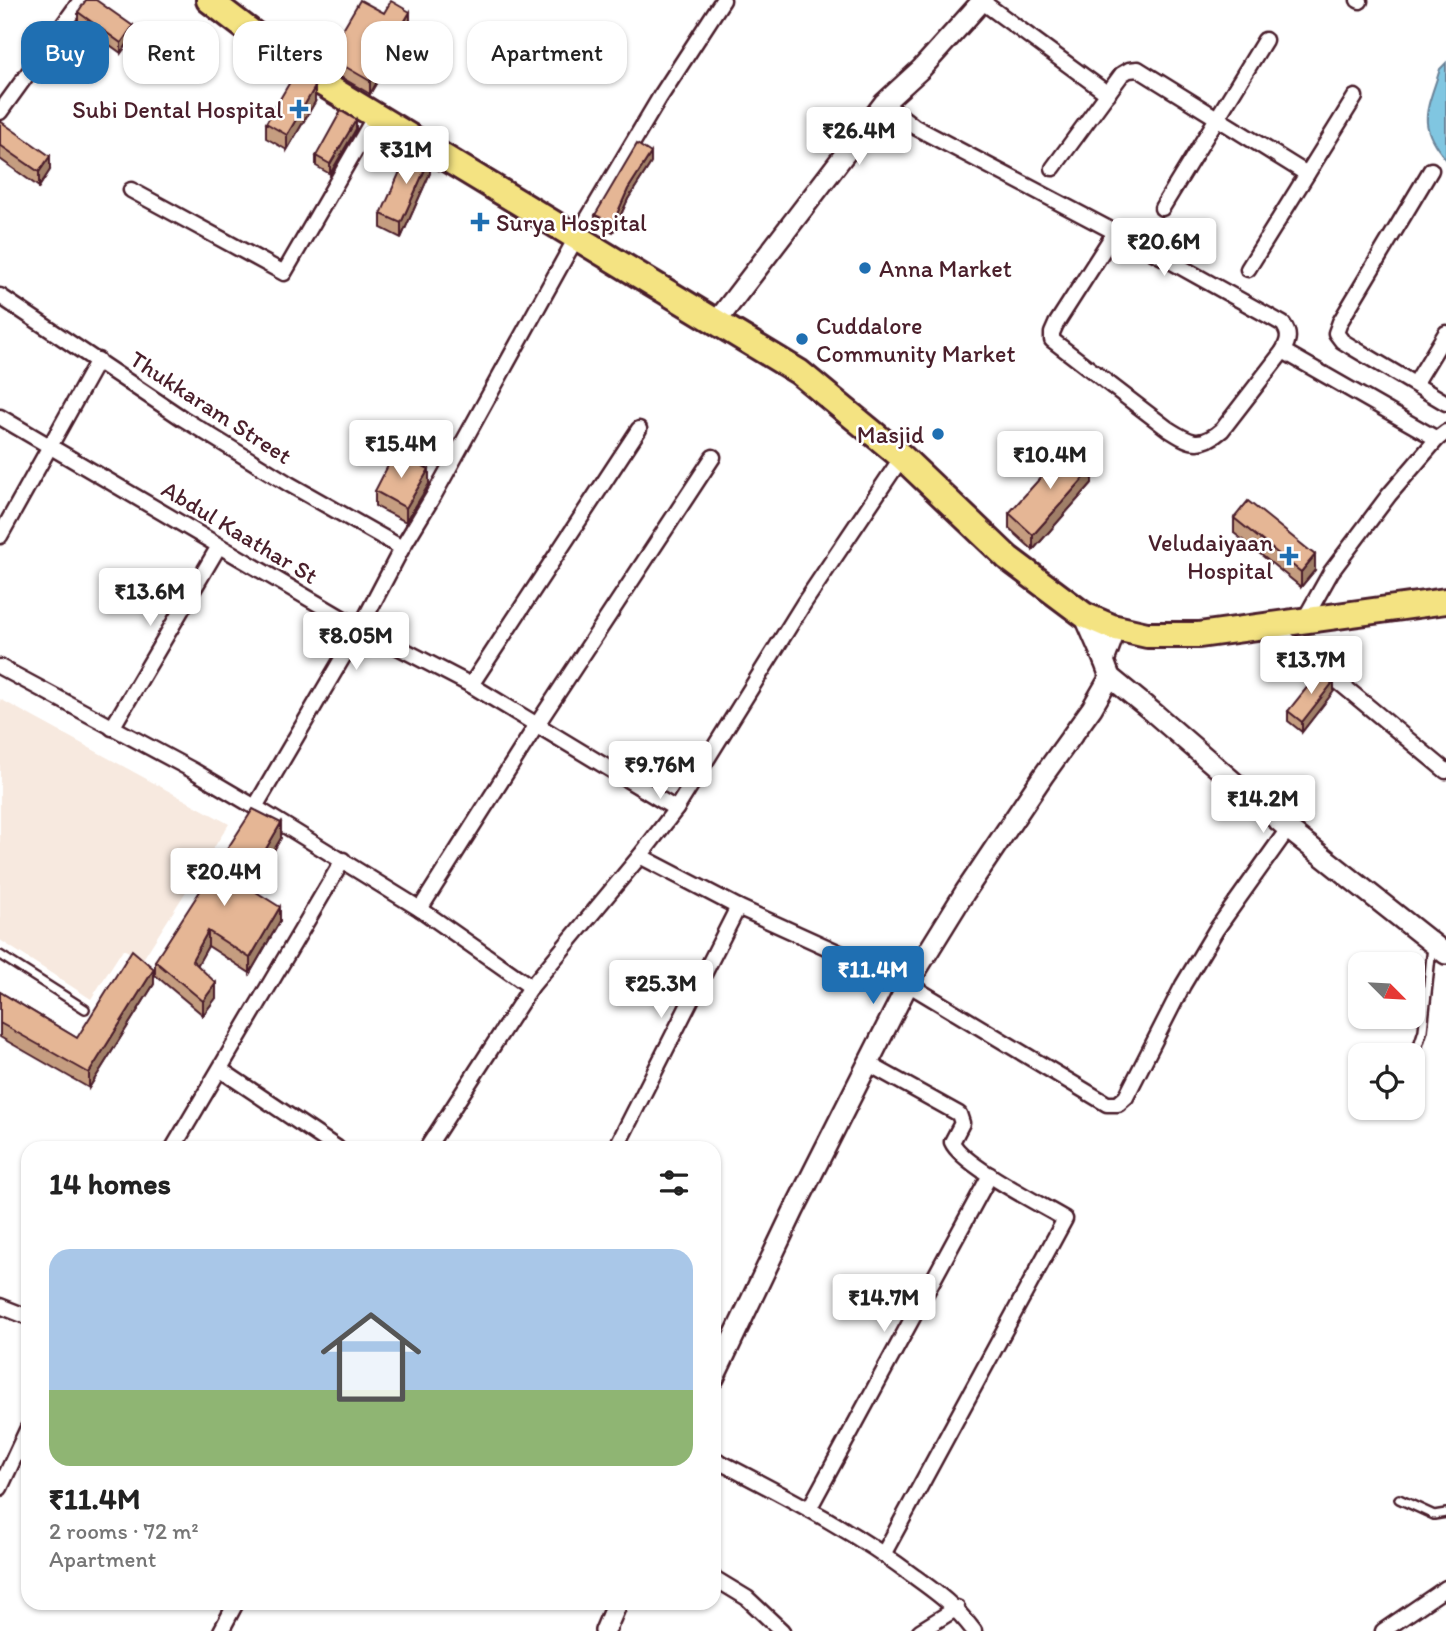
<!DOCTYPE html>
<html lang="en">
<head>
<meta charset="utf-8">
<style>
	:root { --surface:#fff; --page:#f6f6f6; --text:#222; --muted:#767676; --accent:#1f6fb2 }
	body { margin:0; font-family:Itim,sans-serif; background:var(--page); color:var(--text); height:100vh; display:flex; flex-direction:column; font-size:26px; white-space:nowrap }
	* { box-sizing:border-box; margin:0 }
	p { font-size:23px; color:var(--muted) }
	.icon { flex:none; width:38px; height:38px; fill:none; stroke:currentColor; stroke-width:2; stroke-linecap:round; stroke-linejoin:round }
	.map { position:relative; flex:1; overflow:hidden }
	.details { position:absolute; left:21px; top:1141px; width:700px; height:469px; display:flex; flex-direction:column; background:var(--surface); border-radius:21px; box-shadow:0 2px 5px #0004 }
	.details>* { flex:none }
	.guide { position:absolute; left:21px; top:21px; width:700px; height:63px; display:flex; gap:14px }
	.needle { width:46px; rotate:114deg }
	.tools { position:absolute; left:1348px; top:952px; display:grid; gap:14px }
	.tools a { display:grid; place-items:center; width:77px; height:77px; border-radius:14px; background:var(--surface); box-shadow:0 2px 5px #0004; font-size:35px }
	.price { position:absolute; translate:-50% -60px; padding:0 16px; border-radius:7px; background:#fff; color:#222; font-size:23px; line-height:46px; filter:drop-shadow(0 2px 4px #0008) }
	.price::after { content:''; position:absolute; left:50%; top:42px; width:21px; height:16px; margin-left:-10px; background:inherit; clip-path:polygon(0 0,100% 0,50% 100%) }
	.price.on { background:var(--accent); color:#fff }
	ul { padding:0; list-style:none }
	li { display:grid; align-content:center; gap:14px; height:371px; padding:0 28px }
	li span { display:grid; place-items:center; height:217px; border-radius:21px; color:#555 }
	li>.icon { margin-inline-start:auto }
	span .icon { width:126px; height:126px; fill:#fffc; stroke-width:1 }
	li b { font-size:30px }
	h2 { display:flex; justify-content:space-between; align-items:center; height:84px; padding:0 28px; font-size:30px }
	.pill { padding:0 24px; border-radius:21px; background:var(--surface); box-shadow:0 2px 5px #0004; font-size:24px; line-height:63px }
	.pill.on { background:var(--accent); color:#fff }
	.map>svg:first-child { display:block }
</style>
</head>
<body>
<div class="map">
<svg width="1446" height="1631" viewBox="0 0 1446 1631">
	<rect width="100%" height="100%" fill="#fff"/>
	<filter id="ink" filterUnits="userSpaceOnUse"><feTurbulence type="fractalNoise" baseFrequency=".0143" numOctaves="2"/><feDisplacementMap in="SourceGraphic" scale="14" xChannelSelector="R" yChannelSelector="G"/><feConvolveMatrix kernelMatrix="1 2 1 2 8 2 1 2 1" color-interpolation-filters="sRGB"/></filter>
	<g filter="url(#ink)">
		<!-- built -->
		<path fill="#f7e9df" d="M0,699L229,824L143,959L123,949L91,999L0,940Z"/>
		<!-- water -->
		<path fill="#80c6e1" stroke="#6a8398" stroke-width="2" d="M1446,63V159C1415,124 1428,109 1440,69Z"/>
		<g fill="none" stroke-linecap="round" stroke-linejoin="round">
			<!-- lane casing -->
			<g stroke="#4a1f2b" stroke-width="12">
				<g id="lane">
					<path d="M0,955L85,1009"/>
					<path d="M1412,1064L1423,1030L1432,947"/>
					<path d="M1399,1499L1434,1515L1446,1513"/>
				</g>
			</g>
			<!-- street casing -->
			<g stroke="#4a1f2b" stroke-width="19">
				<g id="street">
					<path d="M980,0L1108,94"/>
					<path d="M1358,0L1360,1"/>
					<path d="M884,103L915,127L1170,261L1283,324C1290,334 1289,340 1283,351L1437,439"/>
					<path d="M0,112L81,0"/>
					<path d="M1053,168L1122,74L1129,70L1138,69L1307,174"/>
					<path d="M1431,170L1340,322L1336,333L1342,341L1350,346L1446,403"/>
					<path d="M131,190L284,273L375,116"/>
					<path d="M1162,208L1265,40"/>
					<path d="M1115,232L1056,324L1052,333V340L1168,429C1190,443 1200,449 1222,430L1283,351"/>
					<path d="M1248,269L1355,97"/>
					<path d="M0,296L182,418L289,484L402,548"/>
					<path d="M1415,384L1446,333"/>
					<path d="M0,417L342,618L471,685L676,809"/>
					<path d="M0,536L98,360"/>
					<path d="M1303,622L1331,572L1389,495L1437,439L1446,432"/>
					<path d="M1271,626L1446,771"/>
					<path d="M0,667L194,771L255,807L360,628L402,548L434,495L576,238L660,97L723,0"/>
					<path d="M471,685L639,429"/>
					<path d="M112,728L219,546"/>
					<path d="M255,807L420,909L531,987"/>
					<path d="M640,856L738,907L908,984L1107,1104H1118L1126,1097L1183,985L1216,930L1288,829"/>
					<path d="M420,909L536,726L713,457"/>
					<path d="M867,1063L959,1114L962,1123L952,1142C962,1165 1040,1204 1065,1219L884,1553"/>
					<path d="M221,1070L337,1148"/>
					<path d="M173,1148L343,860"/>
					<path d="M427,1148L531,987L640,856L676,809L804,603L902,457"/>
					<path d="M616,1148L738,907"/>
					<path d="M0,1306L28,1317"/>
					<path d="M714,1459C783,1495 853,1530 915,1577C940,1595 955,1606 974,1631"/>
					<path d="M0,1488L28,1428"/>
					<path d="M809,1509L990,1175"/>
					<path d="M714,1578L747,1598L782,1631"/>
					<path d="M221,1631L236,1603"/>
					<path d="M920,1631L957,1608"/>
					<path d="M1383,1631L1446,1588"/>
				</g>
			</g>
			<!-- secondary casing -->
			<g stroke="#4a1f2b" stroke-width="24">
				<g id="secondary">
					<path d="M717,321L884,103L921,69L983,0"/>
					<path d="M1084,615L1104,661"/>
					<path d="M1110,677L1154,713L1288,829L1446,954"/>
					<path d="M1110,677L1104,661L1114,634L1118,628"/>
					<path d="M714,1378L794,1210L908,984L965,892L1043,776L1092,708L1110,677"/>
					<path d="M605,1631L617,1603"/>
				</g>
			</g>
			<!-- highway casing -->
			<g stroke="#4a1f2b" stroke-width="30">
				<path id="highway" d="M209,0L305,73L799,372L902,457L1008,558L1084,615L1112,627L1147,635H1199L1446,601"/>
			</g>
			<!-- lane -->
			<use href="#lane" stroke="#fff" stroke-width="7"/>
			<!-- street -->
			<use href="#street" stroke="#fff" stroke-width="14"/>
			<!-- secondary -->
			<use href="#secondary" stroke="#fff" stroke-width="19"/>
			<!-- highway -->
			<use href="#highway" stroke="#f4e382" stroke-width="24"/>
		</g>
		<!-- wall -->
		<g fill="#c59d80" stroke="#4a1f2b" stroke-width="2">
			<path d="M78,12L133,36L121,53L78,22Z"/>
			<path d="M384,13L410,25L370,94L327,69V56Z"/>
			<path d="M315,102L287,150L266,138V123Z"/>
			<path d="M0,121L50,170L39,187L0,159Z"/>
			<path d="M356,129L330,174L316,166V156Z"/>
			<path d="M651,163L628,199L613,232L595,224V215Z"/>
			<path d="M430,173L401,238L381,228V214Z"/>
			<path d="M1092,483L1033,550L1009,528V513Z"/>
			<path d="M429,484L406,522L375,506V491Z"/>
			<path d="M1234,518L1315,570L1301,587L1234,533Z"/>
			<path d="M1334,691L1302,732L1288,721V711Z"/>
			<path d="M281,838L252,889L280,921L250,973L208,946L197,965L216,998L203,1015L155,975V961Z"/>
			<path d="M154,984L89,1088L0,1037V992L77,1038Z"/>
		</g>
		<!-- shaded-wall -->
		<g fill="#a07f68" stroke="#4a1f2b" stroke-width="2">
			<path d="M410,12V25L370,94V81Z"/>
			<path d="M133,26V36L121,53V43Z"/>
			<path d="M315,87V102L287,150V135Z"/>
			<path d="M356,120V129L330,174V164Z"/>
			<path d="M651,153V163L628,199L613,232V223L628,189Z"/>
			<path d="M50,156V170L39,187V172Z"/>
			<path d="M430,158V173L401,238V223Z"/>
			<path d="M429,469V484L406,522V508Z"/>
			<path d="M1092,469V483L1033,550V535Z"/>
			<path d="M1315,555V570L1301,587V572Z"/>
			<path d="M1334,681V691L1302,732V722Z"/>
			<path d="M281,823V838L245,899V885Z"/>
			<path d="M280,907V921L250,973V958Z"/>
			<path d="M208,931V946L192,975V960Z"/>
			<path d="M154,969V984L89,1088V1073Z"/>
			<path d="M216,983V998L203,1015V1001Z"/>
		</g>
		<!-- building -->
		<g fill="#e5b695" stroke="#4a1f2b" stroke-width="2">
			<path d="M86,0H96L133,26L121,43L78,12Z"/>
			<path d="M360,0L384,13L391,1L410,12L370,81L327,56Z"/>
			<path d="M294,75L315,87L287,135L266,123Z"/>
			<path d="M341,111L356,120L330,164L316,156Z"/>
			<path d="M0,121L50,156L39,172L0,145Z"/>
			<path d="M637,144L651,153L628,189L613,223L595,215Z"/>
			<path d="M410,149L430,158L401,223L381,214Z"/>
			<path d="M1068,447L1092,469L1033,535L1009,513Z"/>
			<path d="M395,452L429,469L406,508L375,491Z"/>
			<path d="M1248,501L1315,555L1301,572L1234,518Z"/>
			<path d="M1321,670L1334,681L1302,722L1288,711Z"/>
			<path d="M253,809L281,823L245,885L280,907L250,958L208,931L192,960L216,983L203,1001L155,961Z"/>
			<path d="M132,950L154,969L89,1073L0,1023V992L77,1038Z"/>
		</g>
	</g>
	<!-- markers -->
	<g fill="#1f6fb2" stroke="#fff" stroke-width="2.5">
		<path d="M295.5 98.5h7v7h7v7h-7v7h-7v-7h-7v-7h7z"/>
		<path d="M476.5 211.5h7v7h7v7h-7v7h-7v-7h-7v-7h7z"/>
		<circle cx="865" cy="268" r="7"/>
		<circle cx="802" cy="339" r="7"/>
		<circle cx="938" cy="434" r="7"/>
		<path d="M1285.5 545.5h7v7h7v7h-7v7h-7v-7h-7v-7h7z"/>
	</g>
	<g text-anchor="middle" dominant-baseline="central" stroke-width="5" stroke-linejoin="round" paint-order="stroke">
		<!-- poi labels -->
		<g font-size="24" fill="#4a1f2b" stroke="#fff" text-anchor="end">
			<text x="283" y="109">Subi Dental Hospital</text>
			<text x="496" y="222" text-anchor="start">Surya Hospital</text>
			<text x="879" y="268" text-anchor="start">Anna Market</text>
			<text x="816" y="325" text-anchor="start">Cuddalore<tspan x="816" dy="28">Community Market</tspan></text>
			<text x="924" y="434">Masjid</text>
			<text x="1273" y="542">Veludaiyaan<tspan x="1273" dy="28">Hospital</tspan></text>
		</g>
		<!-- street labels -->
		<g font-size="24" fill="#4a1f2b" stroke="#fff">
			<text transform="translate(211 407) rotate(33)">Thukkaram Street</text>
			<text transform="translate(240 532) rotate(31)">Abdul Kaathar St</text>
		</g>
	</g>
</svg>
<div class="tools">
<a><svg class="needle" viewBox="-14 -14 28 28"><path d="M0-13l5 13h-10z" fill="#e53935"/><path d="M0 13l5-13h-10z" fill="#767676"/></svg></a>
<a><svg class="icon" aria-label="locate" viewBox="0 0 24 24"><circle cx="12" cy="12" r="6"/><path d="M12 2v4M12 18v4M2 12h4M18 12h4"/></svg></a>
</div>
<b class="price" style="left:859px;top:167px">₹26.4M</b>
<b class="price" style="left:406px;top:186px">₹31M</b>
<b class="price" style="left:1164px;top:278px">₹20.6M</b>
<b class="price" style="left:401px;top:480px">₹15.4M</b>
<b class="price" style="left:1050px;top:491px">₹10.4M</b>
<b class="price" style="left:150px;top:628px">₹13.6M</b>
<b class="price" style="left:356px;top:672px">₹8.05M</b>
<b class="price" style="left:1311px;top:696px">₹13.7M</b>
<b class="price" style="left:660px;top:801px">₹9.76M</b>
<b class="price" style="left:1263px;top:835px">₹14.2M</b>
<b class="price" style="left:224px;top:908px">₹20.4M</b>
<b class="price on" style="left:873px;top:1006px">₹11.4M</b>
<b class="price" style="left:661px;top:1020px">₹25.3M</b>
<b class="price" style="left:884px;top:1334px">₹14.7M</b>
<div class="guide">
<a class="pill on">Buy</a>
<a class="pill">Rent</a>
<a class="pill">Filters</a>
<a class="pill">New</a>
<a class="pill">Apartment</a>
</div>
<section class="details">
<h2>14 homes<svg class="icon" aria-label="filters" viewBox="0 0 24 24"><path d="M4 7h16M4 17h16"/><circle cx="9" cy="7" r="2"/><circle cx="15" cy="17" r="2"/></svg></h2>
<ul>
<li><span style="background:linear-gradient(#a9c7e8 65%,#8fb573 0)"><svg class="icon" aria-label="home" viewBox="0 0 24 24"><path d="M3 11l9-7 9 7M6 9v11h12V9"/></svg></span><div><b>₹11.4M</b><p>2 rooms · 72 m²</p><p>Apartment</p></div></li>
</ul>
</section>
</div>
</body>
</html>
